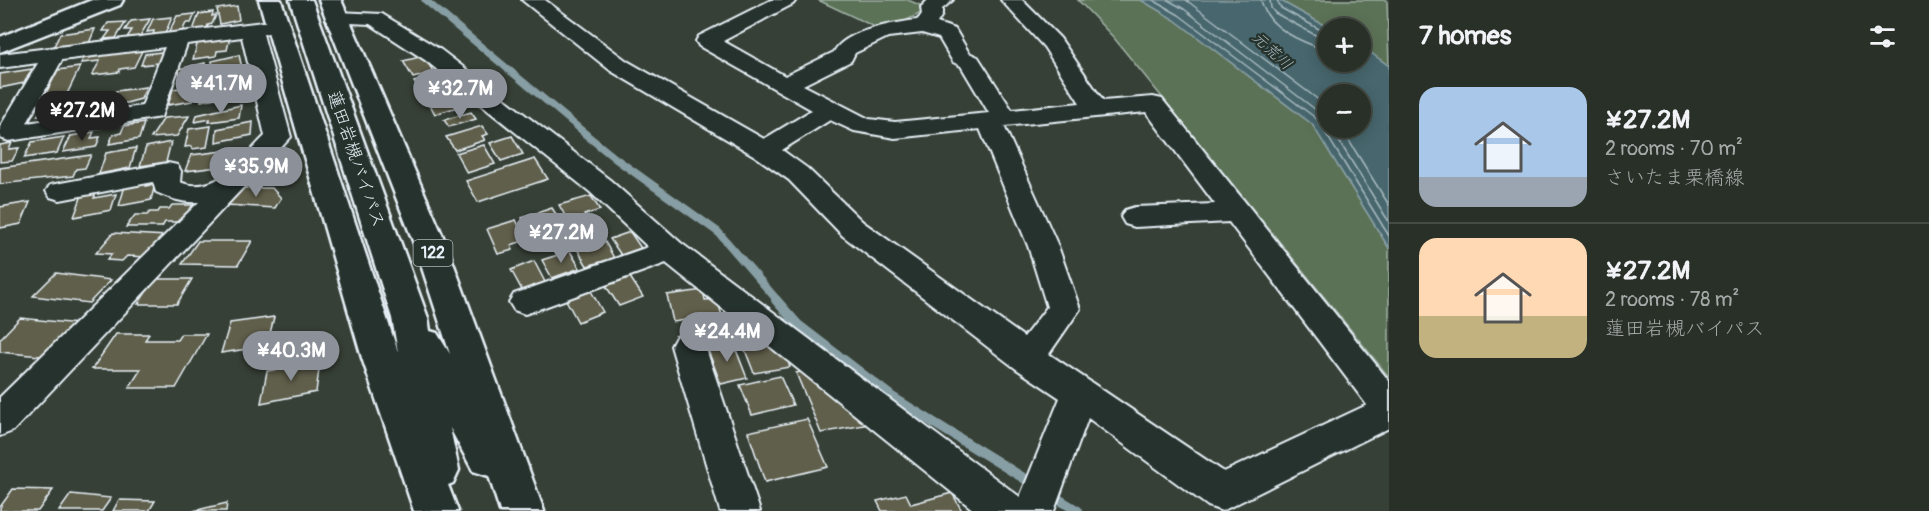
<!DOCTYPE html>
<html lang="en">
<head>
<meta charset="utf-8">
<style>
	:root { --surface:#293028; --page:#353c34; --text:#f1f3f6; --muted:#a5a9a8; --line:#454b45; --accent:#8c9099 }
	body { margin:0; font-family:Pangolin,"Klee One",sans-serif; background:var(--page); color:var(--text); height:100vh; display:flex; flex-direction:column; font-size:22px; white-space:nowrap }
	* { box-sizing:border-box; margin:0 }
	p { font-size:20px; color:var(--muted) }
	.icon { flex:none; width:33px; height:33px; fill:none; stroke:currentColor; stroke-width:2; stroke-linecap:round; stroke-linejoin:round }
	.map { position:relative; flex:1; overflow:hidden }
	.drawer { display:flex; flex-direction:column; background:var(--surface); width:540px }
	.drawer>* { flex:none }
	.buttons { position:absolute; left:1317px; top:18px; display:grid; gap:12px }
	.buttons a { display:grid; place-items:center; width:54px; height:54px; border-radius:50%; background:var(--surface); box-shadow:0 3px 15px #0003,0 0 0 2px var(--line); font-size:30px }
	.price { position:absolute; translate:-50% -51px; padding:0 14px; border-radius:21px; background:var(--accent); color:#fff; font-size:20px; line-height:39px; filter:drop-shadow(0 2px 3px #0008) }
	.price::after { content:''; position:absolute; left:50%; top:36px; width:18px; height:14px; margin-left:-9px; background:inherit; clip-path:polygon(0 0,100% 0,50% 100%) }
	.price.active { background:#222; color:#fff }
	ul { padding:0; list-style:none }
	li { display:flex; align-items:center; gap:18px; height:150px; padding:0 30px }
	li+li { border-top:2px solid var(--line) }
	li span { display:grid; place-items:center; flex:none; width:168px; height:120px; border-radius:18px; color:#555 }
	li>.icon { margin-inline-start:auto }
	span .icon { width:72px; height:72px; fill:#fffc; stroke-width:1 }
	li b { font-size:26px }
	h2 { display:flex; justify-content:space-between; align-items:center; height:72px; padding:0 30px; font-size:26px }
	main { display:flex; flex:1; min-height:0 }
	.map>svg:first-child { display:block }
</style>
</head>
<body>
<main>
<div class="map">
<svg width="1389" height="511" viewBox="0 0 1389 511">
	<rect width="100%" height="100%" fill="#374036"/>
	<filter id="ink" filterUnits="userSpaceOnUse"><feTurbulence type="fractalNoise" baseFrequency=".0167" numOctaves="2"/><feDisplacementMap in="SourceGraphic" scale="12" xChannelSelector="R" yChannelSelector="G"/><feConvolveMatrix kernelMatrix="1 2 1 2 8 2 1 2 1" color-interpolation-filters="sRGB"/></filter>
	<g filter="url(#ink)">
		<!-- green -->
		<g fill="#5b7257" stroke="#a2b2a8" stroke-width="1.5">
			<path d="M818,0H908L922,6L921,13L895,26L877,28Z"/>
			<path d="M1078,0H1141L1175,20L1312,124L1389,248V377L1114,38Z"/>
			<path d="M1279,0H1387L1389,66L1361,46L1360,28H1329Z"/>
		</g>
		<!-- water -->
		<path fill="#47666d" stroke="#879ea5" stroke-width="1.5" fill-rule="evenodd" d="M1141,0H1279L1329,28L1328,62H1360L1361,46L1389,66V248L1312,124L1175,20ZM1328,94H1360V128H1328Z"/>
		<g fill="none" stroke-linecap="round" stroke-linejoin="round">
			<!-- shore -->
			<g stroke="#a8b9c0" stroke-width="1.5">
				<path d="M1153,0L1179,15L1317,119L1389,236"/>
				<path d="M1168,0L1184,9L1320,113L1328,122"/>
				<path d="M1186,0L1328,107"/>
				<path d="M1261,0C1267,29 1302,42 1328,51"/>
				<path d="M1270,0L1271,8L1275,13L1328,42"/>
				<path d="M1277,0L1281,8L1328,34"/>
				<path d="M1331,128L1389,222"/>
				<path d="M1341,128L1389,205"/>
			</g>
			<!-- stream-far2 -->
			<path stroke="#879ea5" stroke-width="7" d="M425,0L586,134"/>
			<!-- stream-far1 -->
			<path stroke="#879ea5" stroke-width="8" d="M584,133L616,159L718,232L778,301"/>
			<!-- stream -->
			<g stroke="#879ea5" stroke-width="10">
				<path d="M776,300L798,325L892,397L1035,485"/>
				<path d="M1050,494L1078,511"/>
			</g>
		</g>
		<!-- building -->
		<g fill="#605f4b" stroke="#e8f1f8" stroke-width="1.5">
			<path d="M237,6L239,20L220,24L217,9Z"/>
			<path d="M213,12L212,16L216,15L212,24L208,25L206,31L192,33L199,14Z"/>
			<path d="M195,14L191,23H186L181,34L167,36L177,16Z"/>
			<path d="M172,17L165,34L153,35L154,31L147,32L153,19Z"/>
			<path d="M150,19L139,38L126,39L132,30H125L131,21Z"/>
			<path d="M126,22L116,38L104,39L110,31H103L108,23Z"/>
			<path d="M95,29L89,43L53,48L60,34Z"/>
			<path d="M230,37L227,50L217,51L216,56L193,59L198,41Z"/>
			<path d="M143,49L134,67L120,69L119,72L92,75L100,61L81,63L85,56Z"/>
			<path d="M162,52L158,63L141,65L145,54Z"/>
			<path d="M239,55L242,68L213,74L212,61Z"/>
			<path d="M424,56L434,73L413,78L403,61Z"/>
			<path d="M205,63L206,76L181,82L179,69Z"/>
			<path d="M80,67L66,96L43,99L58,70Z"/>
			<path d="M32,69L24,83L0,88V74Z"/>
			<path d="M245,74L246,83L255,82L256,94L241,97L240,93L201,101L202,82Z"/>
			<path d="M441,74L451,88L440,91L438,87L421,92L414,82Z"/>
			<path d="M197,86L192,101L168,105L173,89Z"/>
			<path d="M146,87L141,99L119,105L120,102L111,103L116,91Z"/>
			<path d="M455,91L464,105L435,114L427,99Z"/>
			<path d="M110,93L105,105L90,107L88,111L79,112L81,107H76L81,97Z"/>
			<path d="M74,98L67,112L37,116L46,102Z"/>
			<path d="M241,105L239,118L209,122L210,119L195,122L197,115Z"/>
			<path d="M471,112L476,119L449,127L444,120Z"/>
			<path d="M189,116L177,136L151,138L164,118Z"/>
			<path d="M253,122L252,135L216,142L217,129Z"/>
			<path d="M144,123L139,139L109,144L113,135L121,133L124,126Z"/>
			<path d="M211,126L207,147L192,149V146L185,147L189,129Z"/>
			<path d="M482,126L488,134L482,136L485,140L455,150L446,137Z"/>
			<path d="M94,132L91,138L100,137L96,147L63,152L71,136Z"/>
			<path d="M512,136L523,154L501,161L490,143Z"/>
			<path d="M64,137L57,153L24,158L32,142Z"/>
			<path d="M171,142L166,162L140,166L146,147Z"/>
			<path d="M12,143L9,149L19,148L12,161L0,162V145Z"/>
			<path d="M484,145L495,164L467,173L456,153Z"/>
			<path d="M136,148L130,168L99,174L106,153Z"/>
			<path d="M240,149L235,165L185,171L191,155Z"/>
			<path d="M91,155L85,168L76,169L73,176L0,184V168Z"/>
			<path d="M535,159L548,179L478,202L466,181Z"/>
			<path d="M147,182L146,186L155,184L151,200L119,206L125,186Z"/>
			<path d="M240,188H272L281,198L275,208L227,205Z"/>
			<path d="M96,193L94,198L116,194L111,210L74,217L82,195Z"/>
			<path d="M591,196L600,210L584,215L587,220L571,226L559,205Z"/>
			<path d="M30,202L21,224L0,228V207Z"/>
			<path d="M172,205H193L182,222H165L162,227H126L135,215H147L150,212H158L160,209H169Z"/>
			<path d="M552,208L567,231L535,242L522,218Z"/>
			<path d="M516,220L526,240L511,245L513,250L498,254L487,229Z"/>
			<path d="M630,232L641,248L621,255L610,239Z"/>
			<path d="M113,233L167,236L150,257L127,256L122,261L107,260L112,254L96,253Z"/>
			<path d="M604,240L614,258L587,266L577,249Z"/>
			<path d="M198,241H252L238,265L182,264Z"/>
			<path d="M570,251L580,268L552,278L542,260Z"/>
			<path d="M534,261L545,282L522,290L511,270Z"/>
			<path d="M56,273L111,280L89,303L33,296Z"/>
			<path d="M630,277L643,297L619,306L606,286Z"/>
			<path d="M155,279H192L177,304H138Z"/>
			<path d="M703,290L705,300L717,299L724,322L694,326L693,319L673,322L667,295Z"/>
			<path d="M591,291L603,312L578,322L566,300Z"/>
			<path d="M274,317L267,346L221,353L230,323Z"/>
			<path d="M20,318L79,324L50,357L0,352V339Z"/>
			<path d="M116,334H149L145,340H177L181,334H207L176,388H129L141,369H92Z"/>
			<path d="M759,337L785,353L790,367L754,373L741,340Z"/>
			<path d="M733,342L747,378L721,384L707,348Z"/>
			<path d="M320,362L316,392L261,403L267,371Z"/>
			<path d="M809,370L869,424L821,433L796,373Z"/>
			<path d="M780,376L793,405L752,415L740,385Z"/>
			<path d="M807,419L828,467L765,482L748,432Z"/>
			<path d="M13,489L53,490L38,511H0V507Z"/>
			<path d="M952,493L962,511H882L877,501L906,494L911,504Z"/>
			<path d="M71,494L111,498L102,511H59Z"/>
			<path d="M119,500L155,501L149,511H113Z"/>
			<path d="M227,503L226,511H193Z"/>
		</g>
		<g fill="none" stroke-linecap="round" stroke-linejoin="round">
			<!-- minor casing -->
			<g stroke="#e8f1f8" stroke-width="4">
				<g id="minor">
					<path d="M522,0H545L627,61L764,139L812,110L699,46L696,41L699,36L771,0H796L793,4L723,41L785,76L834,52C845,30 894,23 917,20L922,15L921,7L928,0H953L942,9V15L937,23L955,29L969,53L978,57L1012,110L1080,103L1044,47L1001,0H1022L1060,38L1103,101L1153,97L1162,99L1389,381V428L1222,511L1208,506L1088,418L1054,511H975L666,263L536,310L525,314L514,310L509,302L514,294L648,247L590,192L425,60L370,24L330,22L327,18L330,14L337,12L382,14L441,50L610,180L681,243L1020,497L1060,398L1015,368L843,236L789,180L755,156L611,71ZM922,33L939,38L953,62L961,66L989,113L895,122L869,119L803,85L851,61L855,53L888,37ZM1146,112L1215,204L1135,207L1125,210L1121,217L1125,224L1135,227L1229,222L1367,405L1224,472L1049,354L1080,309L1058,246L1004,126ZM830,120L854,131L895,138L980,129L1028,246L1047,307L1024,337L863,222L807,168L782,150Z"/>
					<path d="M271,21L278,23L282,27L278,31L263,34L291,137L13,431L0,436V397L199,202C182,203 172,199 156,192L153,182L60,200L50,197L46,191L50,185L168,163L177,165L181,171L180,182C216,197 243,157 265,136L242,37L187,44L161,117L9,141L0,138V127L38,63L0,68V54ZM165,47L142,106L27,123L62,60Z"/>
					<path d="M688,333L700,337L705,346L760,511H720L671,346L676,337Z"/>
				</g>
			</g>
			<!-- major casing -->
			<g stroke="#e8f1f8" stroke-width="5">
				<path id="major" d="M92,0H123L120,5L0,52V37Z"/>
			</g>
			<!-- highway casing -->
			<g stroke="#e8f1f8" stroke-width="5">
				<path id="highway" d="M259,0H281L398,352L392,318L290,0H312L428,318L430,331L437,333L450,354L415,246L319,0H341L447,246L544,511H500L489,476L473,471L450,428L459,470L453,483L448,485L458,511H414L362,358Z"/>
			</g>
			<!-- minor -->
			<use href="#minor" fill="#26332d" fill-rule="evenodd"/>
			<!-- major -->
			<use href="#major" fill="#26332d" fill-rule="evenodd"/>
			<!-- highway -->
			<use href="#highway" fill="#26332d" fill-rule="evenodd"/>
		</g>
	</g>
	<g text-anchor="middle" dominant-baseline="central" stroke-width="4.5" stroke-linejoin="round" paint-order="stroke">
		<!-- far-water labels -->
		<g font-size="16" font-style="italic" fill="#a8b9c0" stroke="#26332d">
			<text transform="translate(1272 51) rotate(43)">元荒川</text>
		</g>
		<!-- shield labels -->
		<rect fill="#26332d" stroke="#aeb8bb" stroke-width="1.5" x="413.5" y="240" width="39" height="26" rx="4.5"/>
		<g font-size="16" font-weight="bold" fill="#e8f1f8">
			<text x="433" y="253">122</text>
		</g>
		<!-- street labels -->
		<g font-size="18" fill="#e8f1f8" stroke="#26332d">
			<text transform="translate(356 159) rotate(71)">蓮田岩槻バイパス</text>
		</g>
	</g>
</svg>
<div class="buttons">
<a>+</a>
<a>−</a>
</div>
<b class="price" style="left:221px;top:115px">¥41.7M</b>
<b class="price" style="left:460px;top:120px">¥32.7M</b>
<b class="price active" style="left:82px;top:142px">¥27.2M</b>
<b class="price" style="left:256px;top:198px">¥35.9M</b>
<b class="price" style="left:561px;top:264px">¥27.2M</b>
<b class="price" style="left:727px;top:363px">¥24.4M</b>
<b class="price" style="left:291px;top:382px">¥40.3M</b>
</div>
<section class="drawer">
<h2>7 homes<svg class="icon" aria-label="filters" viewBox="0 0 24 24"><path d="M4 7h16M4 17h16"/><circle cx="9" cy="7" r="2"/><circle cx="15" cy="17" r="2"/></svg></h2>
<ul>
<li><span style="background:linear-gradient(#a9c7e8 75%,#9aa5b1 0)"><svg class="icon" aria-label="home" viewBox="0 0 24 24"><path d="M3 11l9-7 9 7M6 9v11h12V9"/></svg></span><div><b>¥27.2M</b><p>2 rooms · 70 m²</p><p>さいたま栗橋線</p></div></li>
<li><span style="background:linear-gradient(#ffd9b3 65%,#c2b280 0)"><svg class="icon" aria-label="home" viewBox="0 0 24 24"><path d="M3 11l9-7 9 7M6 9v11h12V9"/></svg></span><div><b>¥27.2M</b><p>2 rooms · 78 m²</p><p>蓮田岩槻バイパス</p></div></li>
</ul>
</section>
</main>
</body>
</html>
